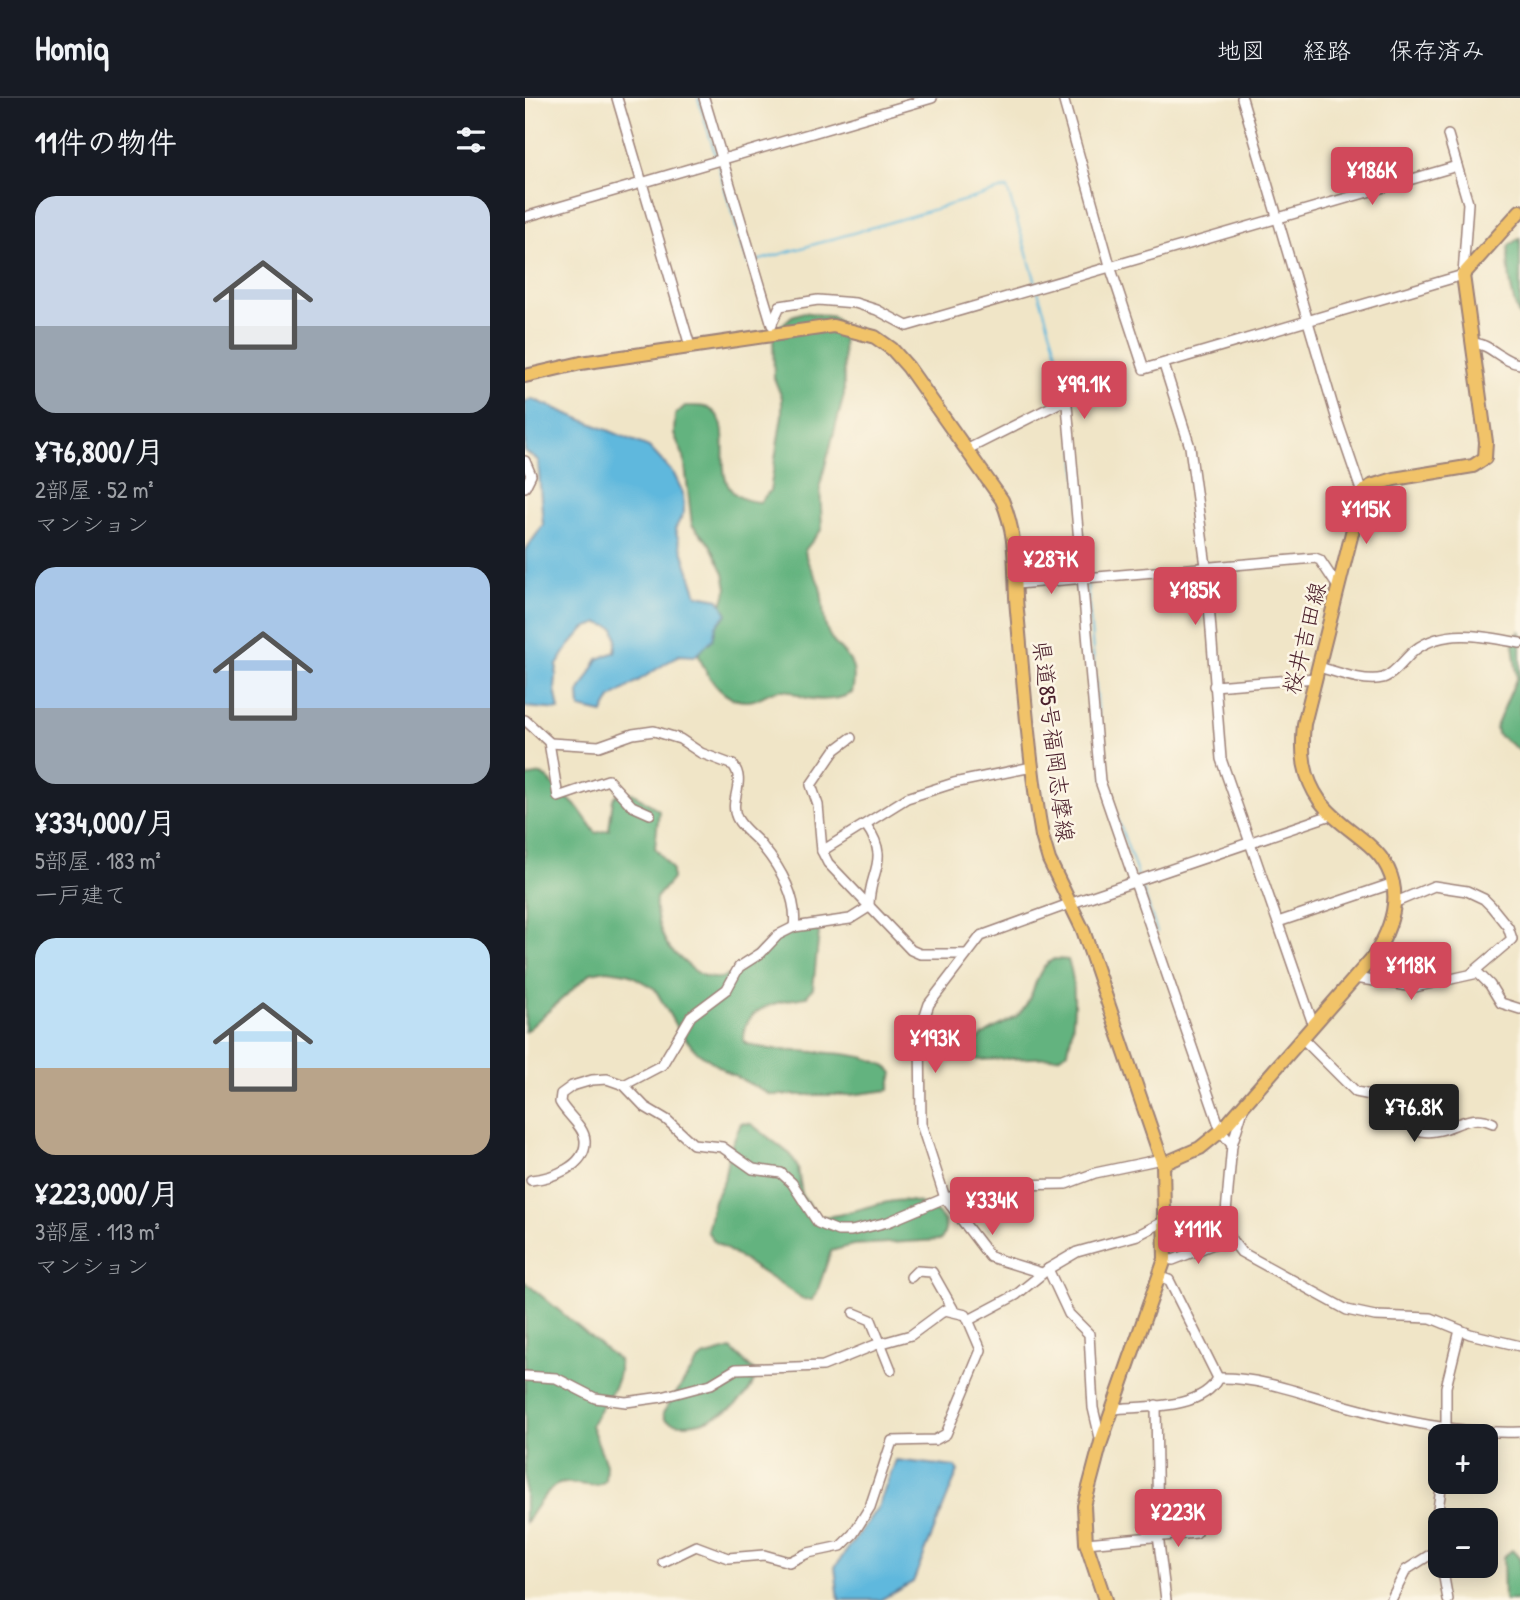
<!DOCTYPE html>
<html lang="ja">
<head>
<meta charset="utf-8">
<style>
	:root { --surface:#171b24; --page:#20242c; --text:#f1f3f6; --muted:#9ea1a6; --line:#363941; --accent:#d1495b }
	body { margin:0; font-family:"Patrick Hand","Klee One",sans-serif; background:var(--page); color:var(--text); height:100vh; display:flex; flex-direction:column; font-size:26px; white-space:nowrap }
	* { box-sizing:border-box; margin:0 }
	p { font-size:23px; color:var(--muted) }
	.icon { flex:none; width:38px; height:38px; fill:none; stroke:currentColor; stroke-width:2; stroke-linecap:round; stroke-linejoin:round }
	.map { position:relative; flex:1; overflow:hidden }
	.drawer { display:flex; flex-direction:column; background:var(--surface); width:525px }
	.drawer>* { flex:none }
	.buttons { position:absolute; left:903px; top:1326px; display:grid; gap:14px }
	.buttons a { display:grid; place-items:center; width:70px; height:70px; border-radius:14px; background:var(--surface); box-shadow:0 4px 18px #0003; font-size:35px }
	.price { position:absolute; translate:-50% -60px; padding:0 16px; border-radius:7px; background:var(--accent); color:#fff; font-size:23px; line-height:46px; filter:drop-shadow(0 2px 4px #0008) }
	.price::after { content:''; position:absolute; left:50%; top:42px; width:21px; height:16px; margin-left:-10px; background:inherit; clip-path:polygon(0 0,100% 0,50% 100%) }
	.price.selected { background:#222; color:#fff }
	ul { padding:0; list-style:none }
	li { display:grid; align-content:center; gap:14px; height:371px; padding:0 35px }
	li span { display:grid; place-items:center; height:217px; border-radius:21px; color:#555 }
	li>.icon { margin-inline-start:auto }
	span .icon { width:126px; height:126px; fill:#fffc; stroke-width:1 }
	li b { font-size:30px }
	h2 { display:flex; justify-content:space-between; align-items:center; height:84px; padding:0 35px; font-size:30px }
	header { display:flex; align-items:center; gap:42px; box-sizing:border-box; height:98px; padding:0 35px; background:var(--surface); border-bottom:2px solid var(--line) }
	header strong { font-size:33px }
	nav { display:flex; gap:38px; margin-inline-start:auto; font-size:24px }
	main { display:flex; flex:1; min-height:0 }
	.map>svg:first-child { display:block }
</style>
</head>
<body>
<header>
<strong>Homiq</strong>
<nav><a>地図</a><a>経路</a><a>保存済み</a></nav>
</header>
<main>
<section class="drawer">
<h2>11件の物件<svg class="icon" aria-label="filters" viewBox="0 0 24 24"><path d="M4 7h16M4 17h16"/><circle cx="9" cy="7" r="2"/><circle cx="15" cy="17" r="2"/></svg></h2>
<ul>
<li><span style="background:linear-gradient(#c9d6e8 60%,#9aa5b1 0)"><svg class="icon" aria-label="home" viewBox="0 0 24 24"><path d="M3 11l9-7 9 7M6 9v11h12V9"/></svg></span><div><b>¥76,800/月</b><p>2部屋 · 52 m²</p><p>マンション</p></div></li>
<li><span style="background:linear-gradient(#a9c7e8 65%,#9aa5b1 0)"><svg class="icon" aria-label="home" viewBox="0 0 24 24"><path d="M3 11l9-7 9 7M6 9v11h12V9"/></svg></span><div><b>¥334,000/月</b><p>5部屋 · 183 m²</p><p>一戸建て</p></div></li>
<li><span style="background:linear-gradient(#bfe0f5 60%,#b9a48a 0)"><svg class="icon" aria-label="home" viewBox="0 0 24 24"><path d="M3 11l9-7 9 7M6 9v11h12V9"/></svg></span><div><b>¥223,000/月</b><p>3部屋 · 113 m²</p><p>マンション</p></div></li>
</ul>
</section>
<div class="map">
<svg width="995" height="1502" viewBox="0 0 995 1502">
	<rect width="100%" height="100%" fill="#fcf5e5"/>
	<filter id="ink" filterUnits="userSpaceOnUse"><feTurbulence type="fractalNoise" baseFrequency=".0143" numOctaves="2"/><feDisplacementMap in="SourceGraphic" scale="14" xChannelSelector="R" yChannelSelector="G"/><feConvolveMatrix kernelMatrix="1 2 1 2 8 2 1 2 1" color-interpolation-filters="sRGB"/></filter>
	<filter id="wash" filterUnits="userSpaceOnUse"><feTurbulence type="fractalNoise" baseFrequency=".00686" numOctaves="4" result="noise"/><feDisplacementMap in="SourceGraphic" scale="28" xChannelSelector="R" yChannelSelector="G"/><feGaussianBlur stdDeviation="1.57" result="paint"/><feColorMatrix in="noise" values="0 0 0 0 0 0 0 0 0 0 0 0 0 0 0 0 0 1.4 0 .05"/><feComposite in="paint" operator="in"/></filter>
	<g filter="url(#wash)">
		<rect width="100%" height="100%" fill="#f0e5c7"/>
		<!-- forest -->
		<g fill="#64b37f" stroke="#576955" stroke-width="2">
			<path d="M995,140V219C987,206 981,164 984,147Z"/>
			<path d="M279,214L309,219L318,230L319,297L295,387L297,431L280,452C282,470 289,471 294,486C299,499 297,515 301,529C310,559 336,552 327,595C312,603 289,604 273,597C268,595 264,592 258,592C243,591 236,603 222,603C196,604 178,574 172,551L193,521L202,490L199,475L185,446L167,427L159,359L149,336L150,317L160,308C167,308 177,307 183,310C220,327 170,400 235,404L245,393L257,317V300L249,280L248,235L267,218Z"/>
			<path d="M995,532V653L972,636L971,629L992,579L988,545Z"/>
			<path d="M17,676L53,710L71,735L84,732L88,701L94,694L107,695L134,712L130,750L147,771V781L131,800C129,816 137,844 149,855C158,862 168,874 179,878C205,888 219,863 237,849C253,837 272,829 291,829L294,835L288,890L281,899C255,903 215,909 219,944C250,961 344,944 368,975L364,992L325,997H246L202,974L170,952L152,930L130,891L102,875L82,872L66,875L0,934V679Z"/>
			<path d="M529,861L543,862C553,888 549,927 543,953L533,959L452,962L447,957C451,930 479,931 495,915C512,898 507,873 529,861Z"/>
			<path d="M216,1025L226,1026L266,1057L273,1070L277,1097L293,1119C331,1120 376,1085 411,1114C422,1123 423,1129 416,1142L328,1147L306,1153L291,1197L287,1202L278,1201L189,1143L182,1133L189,1102L199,1082L204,1053Z"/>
			<path d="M0,1184L93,1262C100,1285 75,1307 66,1327L81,1366L80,1383C66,1395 43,1377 27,1390C17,1398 8,1414 0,1425Z"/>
			<path d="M206,1251L230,1274C232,1306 166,1339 140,1321L138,1315L172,1264L178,1259Z"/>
			<path d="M987,1452L995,1461V1502H979L978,1459Z"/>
		</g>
		<!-- water -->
		<g fill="#5fb8dd" stroke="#546c84" stroke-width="2">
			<path d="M7,301L124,349L149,376L158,395L159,414L150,431L172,497L194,501L202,516L191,528L188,541L170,558L154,557L86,600L78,615L55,610L54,595L73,561L90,554L92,541L89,530L74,525L60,530L44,548L32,567L30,591L34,612L0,609V453L18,427L13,362L0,354V304Z"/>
			<path d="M371,1362L430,1369L433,1373L388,1484L355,1502H314L310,1469L353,1409Z"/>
		</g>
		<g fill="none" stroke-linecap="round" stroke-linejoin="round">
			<!-- stream -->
			<g stroke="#5fb8dd" stroke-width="2">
				<path d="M173,0L191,59"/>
				<path d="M193,68L223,166"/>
				<path d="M232,163L482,90L512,188"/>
				<path d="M513,193L546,300L561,476"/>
				<path d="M562,485L579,682L613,778"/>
				<path d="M616,786L632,834"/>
			</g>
		</g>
	</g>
	<g filter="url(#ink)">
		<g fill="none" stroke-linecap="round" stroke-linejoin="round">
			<!-- minor casing -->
			<g stroke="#9d8279" stroke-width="12">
				<g id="minor">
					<path d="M92,0L165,248"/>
					<path d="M179,0L247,227"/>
					<path d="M538,0L586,171L619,271L938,177L943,105L923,37"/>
					<path d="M717,0L812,322L837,395"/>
					<path d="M0,119L407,0"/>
					<path d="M247,225L255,208L293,202L330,205L352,212L382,228L932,68"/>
					<path d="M947,245C965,245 977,264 995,266"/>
					<path d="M639,267L665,349L681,468L696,661L788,926"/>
					<path d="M443,351L536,304L542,307L575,683L696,1033L707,1047"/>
					<path d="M0,363L6,377L0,389"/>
					<path d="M492,486L790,460L795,462L813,489"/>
					<path d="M794,569C812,574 840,585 858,580C870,576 880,560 890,552C921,529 961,539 995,545"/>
					<path d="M689,588L791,580"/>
					<path d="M0,622L24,644L33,699L83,682L107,708L125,716"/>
					<path d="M326,640L310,652L286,687L293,707L297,753L303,765L386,852L395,856H441"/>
					<path d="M25,645L74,648L108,636L129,633L155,641L176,655L208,667C222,684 203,702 212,720C218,732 230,738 238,749C256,771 273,801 269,829"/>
					<path d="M297,753L382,700L429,685L507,669"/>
					<path d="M871,804L909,788L942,793L959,801L966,808L983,829L987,841L947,875"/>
					<path d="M753,824L869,785"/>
					<path d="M829,880L890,889L953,875L965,887L976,905L995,911"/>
					<path d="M777,940L831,994L875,1003L896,1033C924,1038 940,1012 968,1025"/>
					<path d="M99,987L137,967L166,918L202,891L214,869L236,855L253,837L269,829L325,821L344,809C343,773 367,764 341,727"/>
					<path d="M718,1011L707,1047L701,1115L702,1136L716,1154L822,1212L850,1218L906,1220L945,1236L995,1248"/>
					<path d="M6,1082C26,1080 62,1069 60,1042C59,1028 41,1016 35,1004L36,996L47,988L67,982L82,981L99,987L120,1009L142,1022L168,1046L197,1049L228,1071L256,1075L267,1085L293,1125L313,1133H326L363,1124L420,1100L485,1087L541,1086L570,1075L637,1061"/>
					<path d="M640,1161L648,1162L704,1140"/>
					<path d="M523,1171L544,1216L564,1236L568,1310L576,1344"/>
					<path d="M517,1175L465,1159L420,1100L396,1026L395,933L404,906L456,838L547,805L806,717"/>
					<path d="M386,1179L392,1173L407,1174L428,1211"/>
					<path d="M635,1179L644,1182L693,1280"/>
					<path d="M329,1215L346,1222L366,1272"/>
					<path d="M444,1222L491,1197L523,1171L552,1154L613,1137L640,1123"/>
					<path d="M0,1278L31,1280L70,1300L101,1304L137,1299L186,1286L211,1271L298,1268L350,1247L386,1237L420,1212L441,1217L456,1252L421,1336L410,1342L367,1343L345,1409L328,1436L316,1448L283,1455L264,1464L239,1457L203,1460L171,1448L138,1464"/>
					<path d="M693,1280C734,1279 776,1295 814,1306C875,1323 932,1336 995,1334"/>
					<path d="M631,1307L633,1437L641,1502"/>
					<path d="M589,1311C620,1308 677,1312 693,1280"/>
					<path d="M921,1331V1289L935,1232"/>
					<path d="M561,1445L671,1435"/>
					<path d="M915,1457L913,1411L917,1384"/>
					<path d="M917,1468L923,1502"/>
					<path d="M866,1502L881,1472L914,1451"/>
				</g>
			</g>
			<!-- major casing -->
			<g stroke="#9d8279" stroke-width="16">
				<g id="major">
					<path d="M0,278L56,265L308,228L350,239L367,251L383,269L477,402C494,442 488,471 492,513C499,588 504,664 517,738L524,762L558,832L638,1066L640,1161L576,1344L559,1408L561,1445L580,1502"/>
					<path d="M638,1066L675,1050L696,1033L849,858C873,820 881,779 844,747C827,732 808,721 795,703C778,679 776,655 779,626L837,395L846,388L869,381L948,368L960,360L961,344L938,177L995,113"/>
				</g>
			</g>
			<!-- minor -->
			<use href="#minor" stroke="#fff" stroke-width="9"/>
			<!-- major -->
			<use href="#major" stroke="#f1c369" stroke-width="12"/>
		</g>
	</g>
	<g text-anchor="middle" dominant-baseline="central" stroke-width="5" stroke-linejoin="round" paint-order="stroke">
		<!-- street labels -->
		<g font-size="23" fill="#4a1f2b" stroke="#fcf5e5">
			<text transform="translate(779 540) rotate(-76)">桜井吉田線</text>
			<text transform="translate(529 643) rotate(83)">県道85号福岡志摩線</text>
		</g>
	</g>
</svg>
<div class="buttons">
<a>+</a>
<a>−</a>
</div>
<b class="price" style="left:847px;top:109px">¥186K</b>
<b class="price" style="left:559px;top:323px">¥99.1K</b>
<b class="price" style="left:841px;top:448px">¥115K</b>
<b class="price" style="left:526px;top:498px">¥287K</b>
<b class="price" style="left:670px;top:529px">¥185K</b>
<b class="price" style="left:886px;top:904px">¥118K</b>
<b class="price" style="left:410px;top:977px">¥193K</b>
<b class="price selected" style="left:889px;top:1046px">¥76.8K</b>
<b class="price" style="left:467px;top:1139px">¥334K</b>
<b class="price" style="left:673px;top:1168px">¥111K</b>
<b class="price" style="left:653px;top:1451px">¥223K</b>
</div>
</main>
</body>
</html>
